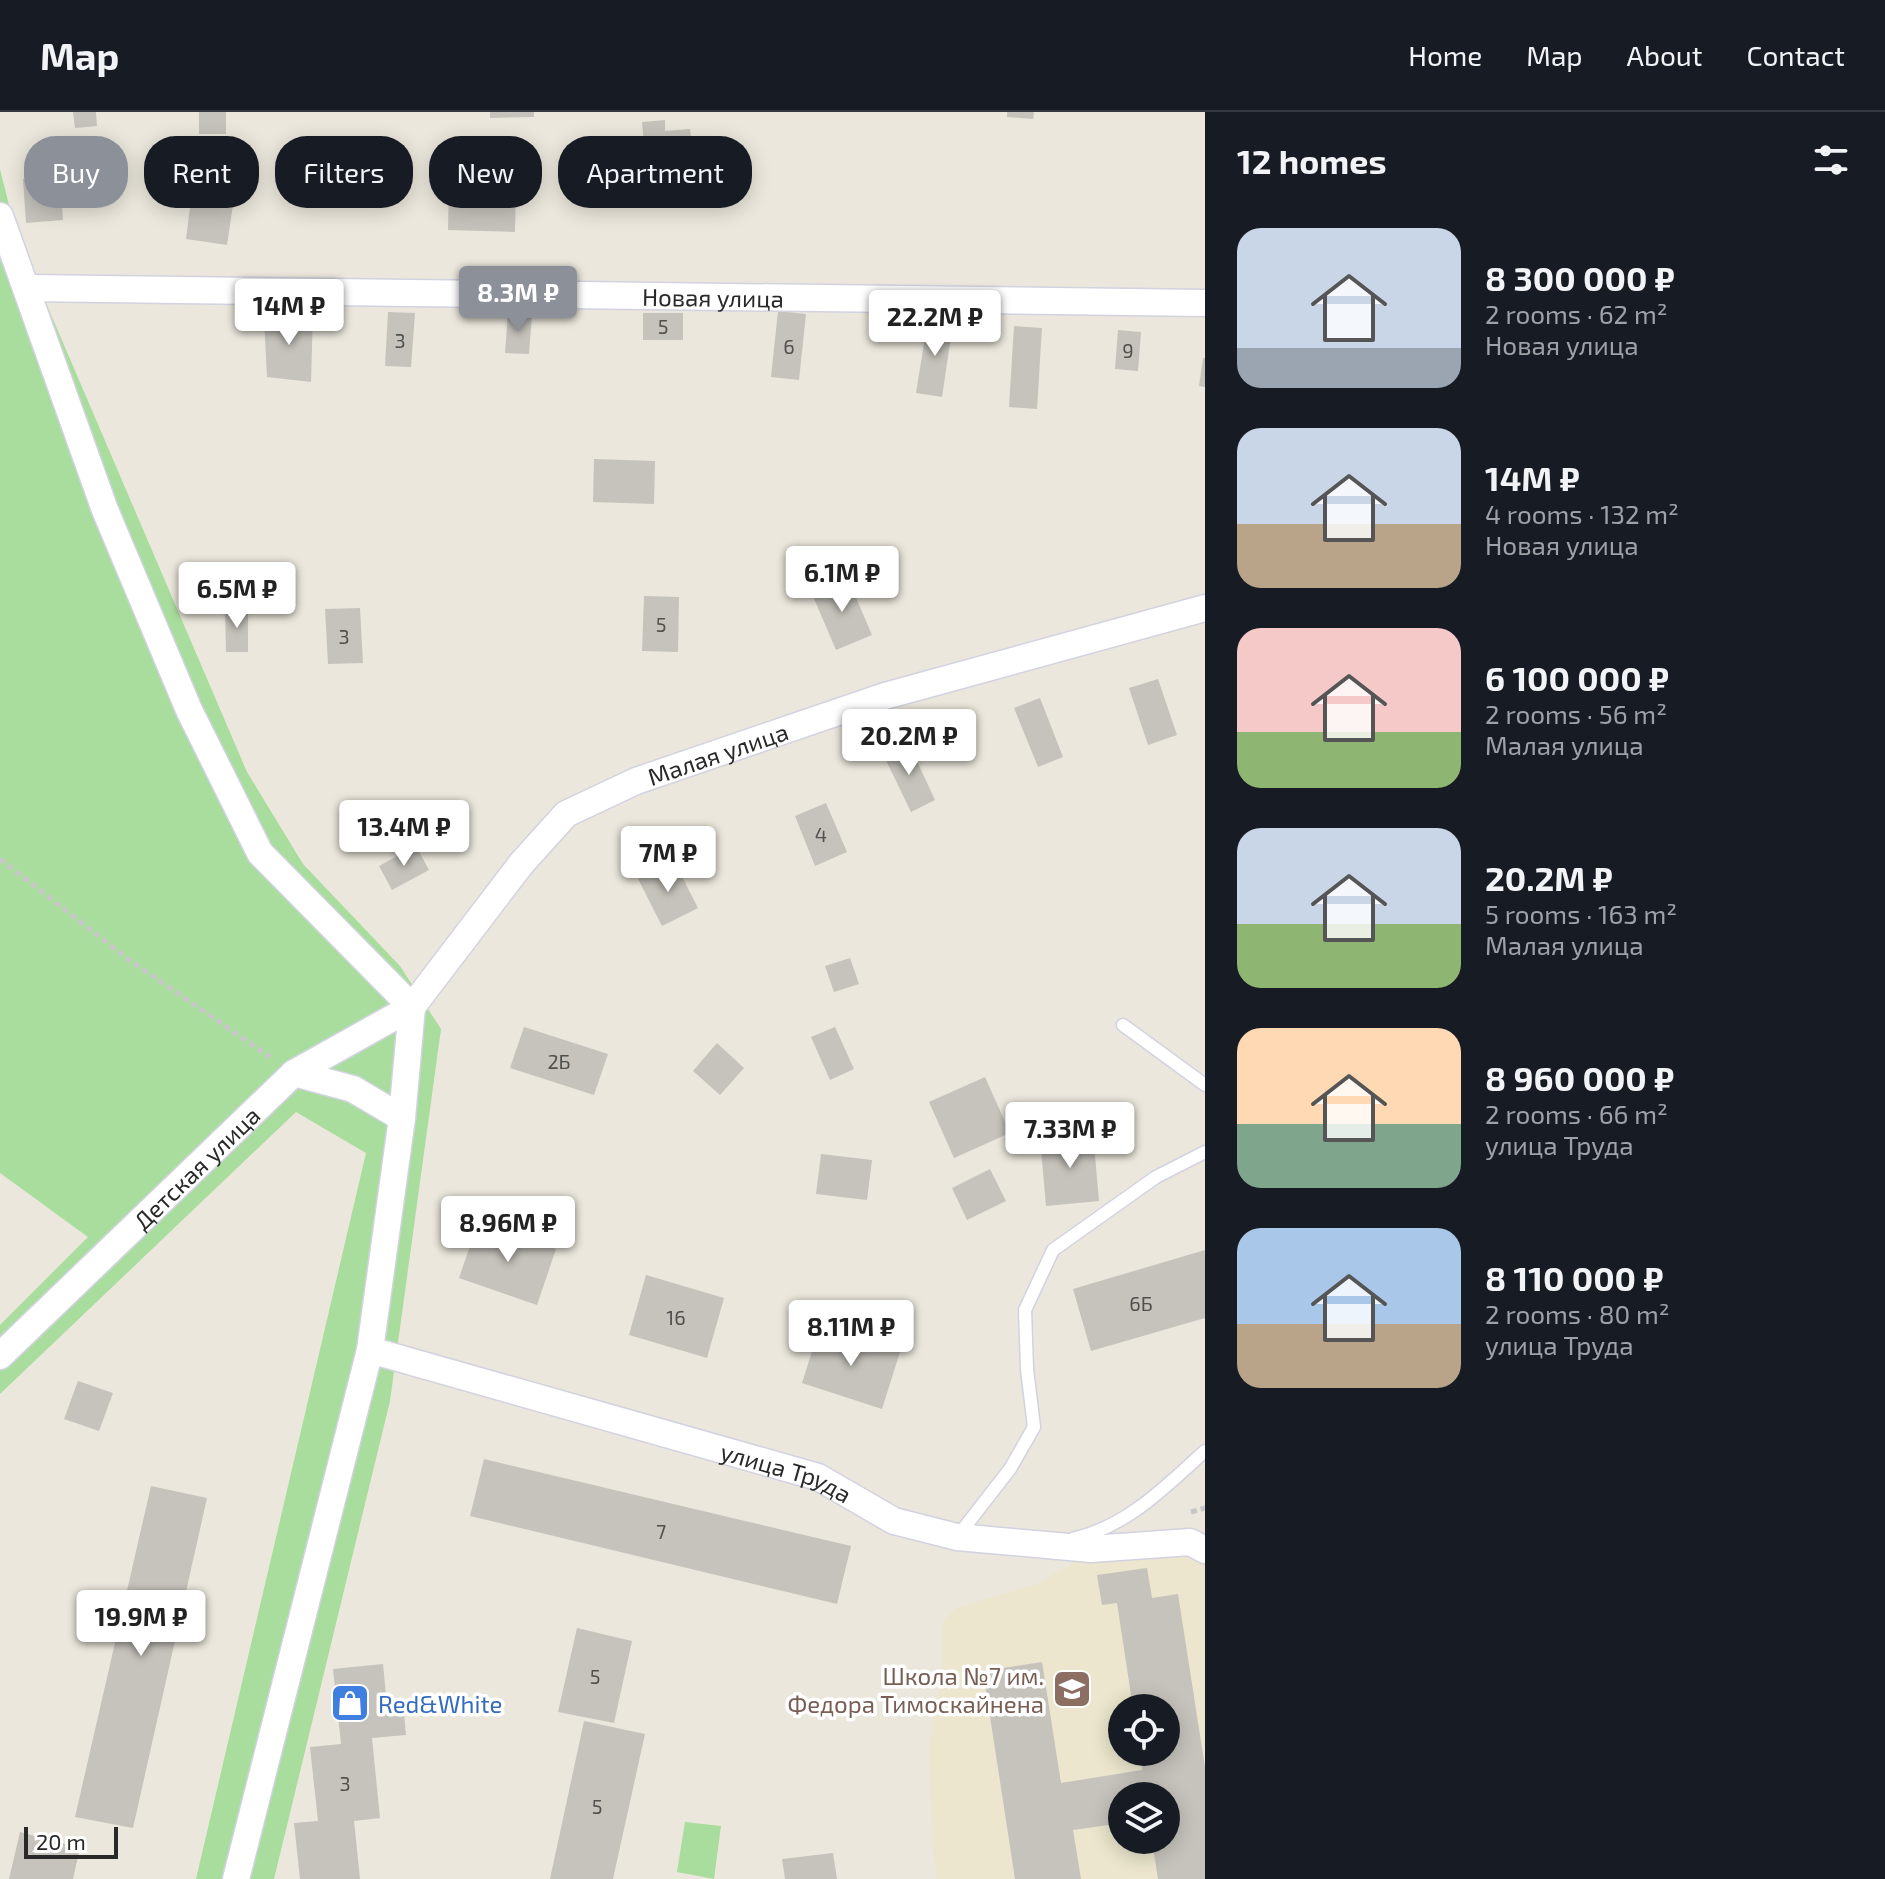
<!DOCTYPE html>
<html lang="en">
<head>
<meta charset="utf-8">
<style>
	:root { --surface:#171b24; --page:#242831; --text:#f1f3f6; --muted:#9ea1a6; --line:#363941; --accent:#8c9099 }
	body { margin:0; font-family:"Exo 2",sans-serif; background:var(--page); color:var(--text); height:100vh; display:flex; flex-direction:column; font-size:30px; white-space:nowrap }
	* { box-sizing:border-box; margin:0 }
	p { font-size:26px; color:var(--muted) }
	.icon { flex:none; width:44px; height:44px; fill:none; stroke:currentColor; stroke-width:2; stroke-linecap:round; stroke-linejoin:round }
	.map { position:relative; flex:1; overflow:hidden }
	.side { display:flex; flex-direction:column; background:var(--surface); width:680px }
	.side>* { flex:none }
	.top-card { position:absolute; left:24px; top:24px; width:760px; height:72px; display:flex; gap:16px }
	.buttons { position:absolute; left:1108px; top:1582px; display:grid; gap:16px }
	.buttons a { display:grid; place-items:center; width:72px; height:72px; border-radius:50%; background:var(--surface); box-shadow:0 4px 20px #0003; font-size:40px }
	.scale { position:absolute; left:24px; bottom:20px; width:94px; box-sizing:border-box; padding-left:8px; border:4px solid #292929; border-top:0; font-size:22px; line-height:28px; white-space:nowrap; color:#292929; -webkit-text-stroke:6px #fff; paint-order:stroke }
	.price { position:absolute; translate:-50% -68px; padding:0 18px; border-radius:8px; background:#fff; color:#222; font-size:26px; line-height:52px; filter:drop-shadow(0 2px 4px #0008) }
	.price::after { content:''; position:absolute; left:50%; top:48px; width:24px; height:18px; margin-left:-12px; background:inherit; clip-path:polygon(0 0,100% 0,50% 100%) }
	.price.current { background:var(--accent); color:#fff }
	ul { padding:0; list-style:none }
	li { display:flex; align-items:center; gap:24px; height:200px; padding:0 32px }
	li span { display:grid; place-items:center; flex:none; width:224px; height:160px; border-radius:24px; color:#555 }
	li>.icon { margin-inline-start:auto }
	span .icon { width:96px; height:96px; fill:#fffc; stroke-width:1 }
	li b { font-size:34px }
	h2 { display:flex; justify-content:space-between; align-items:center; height:96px; padding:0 32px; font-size:34px }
	.chip { padding:0 28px; border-radius:32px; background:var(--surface); box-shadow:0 4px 20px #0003; font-size:28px; line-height:72px }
	.chip.current { background:var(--accent); color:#fff }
	header { display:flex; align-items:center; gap:48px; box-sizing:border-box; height:112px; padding:0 40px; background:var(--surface); border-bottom:2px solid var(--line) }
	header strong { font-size:38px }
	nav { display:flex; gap:44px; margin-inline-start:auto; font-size:28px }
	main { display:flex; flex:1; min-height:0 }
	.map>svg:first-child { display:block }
</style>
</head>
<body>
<header>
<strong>Map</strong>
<nav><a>Home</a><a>Map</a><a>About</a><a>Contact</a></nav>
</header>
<main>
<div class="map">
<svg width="1205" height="1767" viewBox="0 0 1205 1767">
	<rect width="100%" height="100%" fill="#ebe7dc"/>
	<!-- education -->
	<path fill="#ebe6cd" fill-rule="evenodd" d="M1205,1422V1767H937L932,1733L929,1635L942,1558L943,1509L956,1496L1034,1473L1071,1453L1102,1428ZM1122,1596H1166V1640H1122ZM1122,1684H1166V1728H1122Z"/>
	<!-- green -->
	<g fill="#a9dd9d">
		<path d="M0,57L16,121L247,660L303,752L400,854L441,917L390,1289L274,1767H196L366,1041L296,1000L0,1282V1213L88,1125L0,1061Z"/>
		<path d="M685,1710L721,1714L714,1767L677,1760Z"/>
	</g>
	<!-- building -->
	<g fill="#c6c3bc">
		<path d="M73,0H96L97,14L75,16Z"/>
		<rect x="199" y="0" width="27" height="22"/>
		<path d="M490,0H534V5L490,6Z"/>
		<path d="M1007,0H1034L1033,7L1007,5Z"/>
		<path d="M665,8V19L690,17L692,33L703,32L705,56L693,57L694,65L647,69L642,10Z"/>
		<path d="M60,64L63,108L26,111L23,67Z"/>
		<path d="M449,69L516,71L515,120L448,118Z"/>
		<path d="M192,79L234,86L227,133L186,127Z"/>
		<path d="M778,199L806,202L799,268L771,265Z"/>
		<path d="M313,200L311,270L267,265L264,207Z"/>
		<path d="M388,200L415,201L411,255L385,254Z"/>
		<path d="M508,201L532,203L529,242L505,241Z"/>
		<rect x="643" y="201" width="40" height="27"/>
		<path d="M928,207L953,211L942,285L916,281Z"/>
		<path d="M1014,214L1042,216L1037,297L1009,295Z"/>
		<path d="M1118,218L1141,220L1138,259L1115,257Z"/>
		<path d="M1203,246H1205V275L1199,274Z"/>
		<path d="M594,347L655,349L654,392L593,390Z"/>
		<path d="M848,467L872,523L836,538L812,482Z"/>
		<path d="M644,484L679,485L678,540L642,539Z"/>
		<path d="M360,496L363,551L328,552L325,497Z"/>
		<path d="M225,497H248V540H226Z"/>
		<path d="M1158,567L1177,623L1148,633L1129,576Z"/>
		<path d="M1040,586L1063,645L1038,655L1014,596Z"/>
		<path d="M908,630L935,688L911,700L883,642Z"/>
		<path d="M826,691L847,740L815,754L795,704Z"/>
		<path d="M416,734L429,758L392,778L379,754Z"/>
		<path d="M674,749L698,796L662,814L638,767Z"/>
		<path d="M850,846L859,872L834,880L825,854Z"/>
		<path d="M524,915L608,942L594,983L510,956Z"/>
		<path d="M835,915L854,957L830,968L811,925Z"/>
		<path d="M717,931L744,956L720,983L693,959Z"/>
		<path d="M985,965L1010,1021L954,1046L929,990Z"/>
		<path d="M1093,1021L1099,1089L1046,1094L1040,1026Z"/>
		<path d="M821,1042L872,1048L867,1088L816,1082Z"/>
		<path d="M990,1057L1006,1089L967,1108L952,1076Z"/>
		<path d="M478,1111L556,1137L537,1193L459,1166Z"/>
		<path d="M1205,1138V1206L1091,1239L1073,1177Z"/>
		<path d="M646,1163L724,1186L707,1246L629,1223Z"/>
		<path d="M820,1214L900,1240L882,1297L802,1271Z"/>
		<path d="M78,1269L113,1281L99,1319L64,1307Z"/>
		<path d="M484,1347L851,1434L837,1492L470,1404Z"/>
		<path d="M151,1374L207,1386L133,1716L75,1705Z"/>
		<path d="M1147,1456L1152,1486L1178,1482L1205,1655V1767H1158L1152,1728H1166V1684H1122V1711L1073,1718L1081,1767H1015L983,1559L1042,1550L1061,1671L1142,1658L1140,1640H1166V1596H1133L1117,1491L1102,1493L1097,1463Z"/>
		<path d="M577,1516L632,1529L614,1611L558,1600Z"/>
		<path d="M383,1552L387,1593L403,1591L406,1623L372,1626L380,1706L354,1709L360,1767H300L294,1711L318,1709L310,1635L341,1632L333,1557Z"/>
		<path d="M584,1609L645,1622L613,1767H550Z"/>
		<path d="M20,1720L80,1736L73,1767H9Z"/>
		<path d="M833,1741L837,1767H785L782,1747Z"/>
	</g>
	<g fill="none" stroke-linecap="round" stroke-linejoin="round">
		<!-- lane casing -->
		<g stroke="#d2d2e1" stroke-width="15">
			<g id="lane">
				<path d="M1123,913L1205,973"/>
				<path d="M957,1425L1010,1357L1034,1315L1027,1257L1025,1198L1053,1138L1156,1065L1205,1040"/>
				<path d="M1072,1427C1127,1415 1165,1375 1205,1339"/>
			</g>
		</g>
		<!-- street casing -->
		<g stroke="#d2d2e1" stroke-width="29">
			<g id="street">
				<path d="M0,104L105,398L189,598L260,741L412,895"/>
				<path id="s1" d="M27,176L1205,191"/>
				<path d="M294,961L353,977L402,1006"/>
				<path id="s2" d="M370,1238L818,1365L894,1409L957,1425L1091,1437L1190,1430L1205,1438"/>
				<path id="s3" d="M0,1244L294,961L412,895L521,752L566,702L636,669L885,584L1205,496"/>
				<path d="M236,1767L370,1238L402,1006L412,895"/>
			</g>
		</g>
		<!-- path -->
		<g stroke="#c7c7c7" stroke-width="5" stroke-dasharray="6 4" stroke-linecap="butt">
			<path d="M0,747L128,847L270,945"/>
			<path d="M1191,1400L1205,1396"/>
		</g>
		<!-- lane -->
		<use href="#lane" stroke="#fff" stroke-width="12"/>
		<!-- street -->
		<use href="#street" stroke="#fff" stroke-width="26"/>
	</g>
	<!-- icons -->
	<defs>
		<g id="school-square" transform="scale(2)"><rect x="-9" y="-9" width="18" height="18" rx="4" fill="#8d6e63" stroke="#fff"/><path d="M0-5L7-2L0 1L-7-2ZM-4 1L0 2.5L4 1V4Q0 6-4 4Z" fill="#fff"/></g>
		<g id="shop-square" transform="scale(2)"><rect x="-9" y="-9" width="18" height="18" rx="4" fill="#3f7fe0" stroke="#fff"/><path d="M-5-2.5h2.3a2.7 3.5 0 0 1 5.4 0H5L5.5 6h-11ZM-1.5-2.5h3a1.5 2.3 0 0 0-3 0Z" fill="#fff"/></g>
	</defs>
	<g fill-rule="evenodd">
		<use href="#school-square" x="1072" y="1577"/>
		<use href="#shop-square" x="350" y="1591"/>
	</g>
	<g text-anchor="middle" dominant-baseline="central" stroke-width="7" stroke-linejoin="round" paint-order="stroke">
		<!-- number labels -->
		<g font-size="20" fill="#50504e">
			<text x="663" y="214">5</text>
			<text x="400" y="228">3</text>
			<text x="789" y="234">6</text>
			<text x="1128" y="238">9</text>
			<text x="661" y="512">5</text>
			<text x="344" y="524">3</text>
			<text x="821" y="722">4</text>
			<text x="559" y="949">2Б</text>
			<text x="1141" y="1191">6Б</text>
			<text x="676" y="1205">16</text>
			<text x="661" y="1419">7</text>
			<text x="595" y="1564">5</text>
			<text x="345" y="1671">3</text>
			<text x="597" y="1694">5</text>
		</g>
		<!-- street labels -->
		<g font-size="24" fill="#292929" stroke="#fff">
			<text stroke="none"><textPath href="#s1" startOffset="686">Новая улица</textPath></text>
			<text stroke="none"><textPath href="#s3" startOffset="954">Малая улица</textPath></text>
			<text stroke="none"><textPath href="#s3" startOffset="272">Детская улица</textPath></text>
			<text stroke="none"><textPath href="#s2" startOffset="434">улица Труда</textPath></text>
		</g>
		<!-- education labels -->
		<g font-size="24" fill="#785e54" stroke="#fff" text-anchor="end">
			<text x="1044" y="1563">Школа №7 им.<tspan x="1044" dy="28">Федора Тимоскайнена</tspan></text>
		</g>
		<!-- shop labels -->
		<g font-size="24" fill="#366cbe" stroke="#fff" text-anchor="start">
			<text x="378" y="1591">Red&amp;White</text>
		</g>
	</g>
</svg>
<div class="buttons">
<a><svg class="icon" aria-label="locate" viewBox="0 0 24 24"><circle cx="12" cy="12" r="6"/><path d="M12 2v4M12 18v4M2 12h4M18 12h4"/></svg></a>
<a><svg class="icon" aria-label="layers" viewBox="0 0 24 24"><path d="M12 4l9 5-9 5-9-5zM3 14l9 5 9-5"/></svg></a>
</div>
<div class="scale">20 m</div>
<b class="price current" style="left:518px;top:222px">8.3M ₽</b>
<b class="price" style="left:289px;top:235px">14M ₽</b>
<b class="price" style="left:935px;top:246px">22.2M ₽</b>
<b class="price" style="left:842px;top:502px">6.1M ₽</b>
<b class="price" style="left:237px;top:518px">6.5M ₽</b>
<b class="price" style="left:909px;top:665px">20.2M ₽</b>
<b class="price" style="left:404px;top:756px">13.4M ₽</b>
<b class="price" style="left:668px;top:782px">7M ₽</b>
<b class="price" style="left:1070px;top:1058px">7.33M ₽</b>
<b class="price" style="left:508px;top:1152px">8.96M ₽</b>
<b class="price" style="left:851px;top:1256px">8.11M ₽</b>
<b class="price" style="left:141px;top:1546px">19.9M ₽</b>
<div class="top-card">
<a class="chip current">Buy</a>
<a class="chip">Rent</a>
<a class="chip">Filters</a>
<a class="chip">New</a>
<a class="chip">Apartment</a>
</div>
</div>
<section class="side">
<h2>12 homes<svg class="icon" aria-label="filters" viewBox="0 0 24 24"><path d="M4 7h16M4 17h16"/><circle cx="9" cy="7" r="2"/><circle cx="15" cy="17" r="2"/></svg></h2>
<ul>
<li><span style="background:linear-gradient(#c9d6e8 75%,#9aa5b1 0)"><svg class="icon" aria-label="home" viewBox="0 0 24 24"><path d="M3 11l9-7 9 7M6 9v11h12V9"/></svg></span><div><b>8 300 000 ₽</b><p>2 rooms · 62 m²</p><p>Новая улица</p></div></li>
<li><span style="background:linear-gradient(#c9d6e8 60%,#b9a48a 0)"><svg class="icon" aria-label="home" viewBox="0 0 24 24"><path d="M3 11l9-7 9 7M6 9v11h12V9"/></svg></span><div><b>14M ₽</b><p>4 rooms · 132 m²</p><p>Новая улица</p></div></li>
<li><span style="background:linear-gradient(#f6c9c9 65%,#8fb573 0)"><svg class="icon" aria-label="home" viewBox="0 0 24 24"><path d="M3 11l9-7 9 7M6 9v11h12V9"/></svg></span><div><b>6 100 000 ₽</b><p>2 rooms · 56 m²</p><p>Малая улица</p></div></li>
<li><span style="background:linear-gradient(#c9d6e8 60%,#8fb573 0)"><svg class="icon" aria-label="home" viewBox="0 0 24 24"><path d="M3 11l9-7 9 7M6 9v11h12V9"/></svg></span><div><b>20.2M ₽</b><p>5 rooms · 163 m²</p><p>Малая улица</p></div></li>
<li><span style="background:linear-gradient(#ffd9b3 60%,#7fa58c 0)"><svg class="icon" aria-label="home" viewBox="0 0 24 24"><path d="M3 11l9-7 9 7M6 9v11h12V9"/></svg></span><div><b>8 960 000 ₽</b><p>2 rooms · 66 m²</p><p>улица Труда</p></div></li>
<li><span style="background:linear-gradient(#a9c7e8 60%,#b9a48a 0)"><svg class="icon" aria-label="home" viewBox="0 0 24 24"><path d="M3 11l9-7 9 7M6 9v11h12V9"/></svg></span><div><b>8 110 000 ₽</b><p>2 rooms · 80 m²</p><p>улица Труда</p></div></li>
</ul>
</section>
</main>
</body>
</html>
